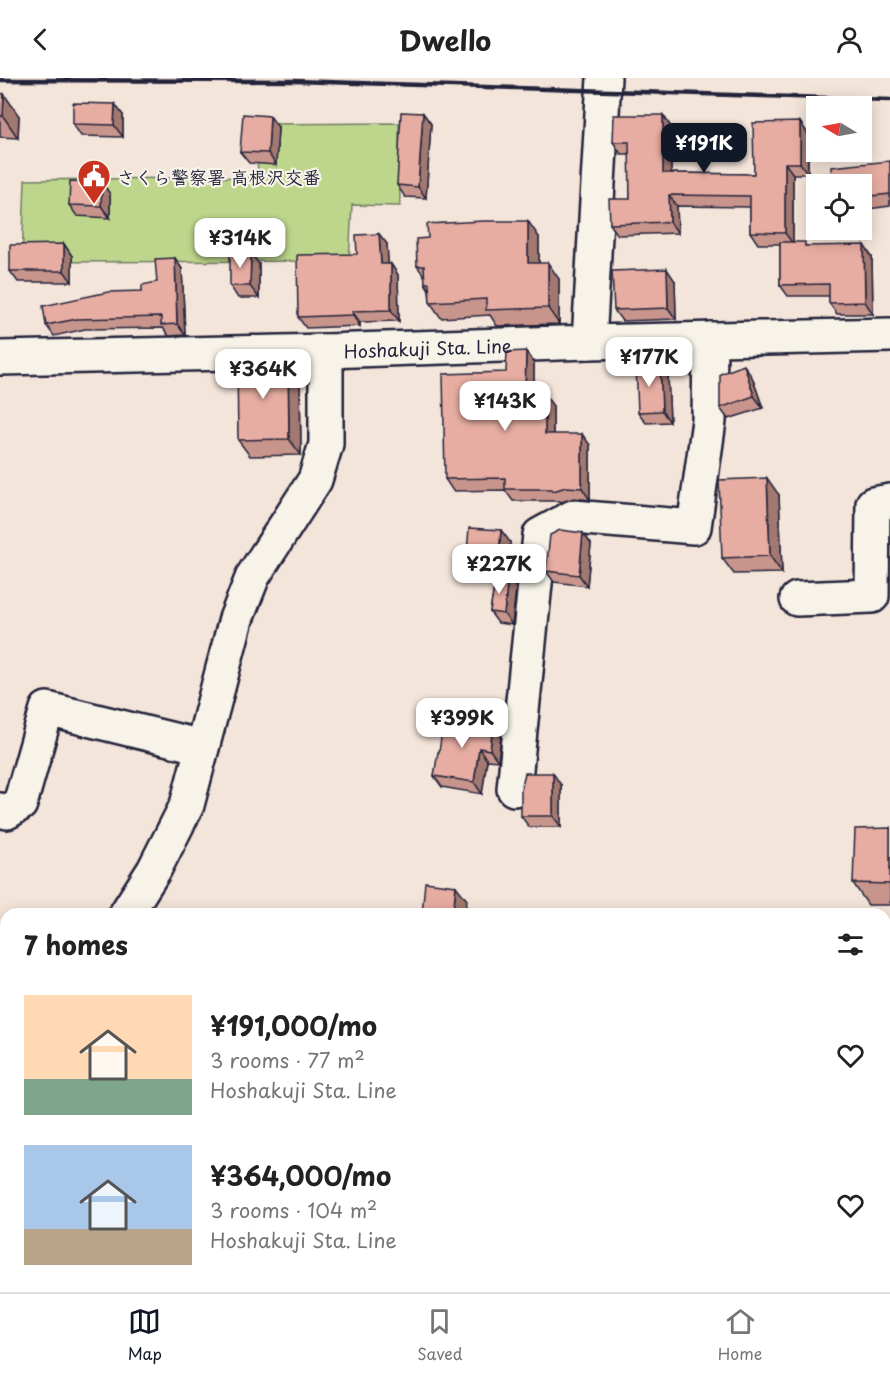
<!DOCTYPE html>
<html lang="en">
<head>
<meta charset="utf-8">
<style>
	:root { --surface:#fff; --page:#f2f2f2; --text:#222; --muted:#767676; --line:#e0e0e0; --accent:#111827 }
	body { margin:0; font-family:"Playpen Sans","Klee One",sans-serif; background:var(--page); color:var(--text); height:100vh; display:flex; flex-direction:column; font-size:22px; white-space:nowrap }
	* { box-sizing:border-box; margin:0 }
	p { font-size:20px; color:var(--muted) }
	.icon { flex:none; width:33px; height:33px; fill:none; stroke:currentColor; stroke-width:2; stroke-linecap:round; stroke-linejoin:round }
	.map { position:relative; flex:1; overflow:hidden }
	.sheet { position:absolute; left:0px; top:830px; width:891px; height:386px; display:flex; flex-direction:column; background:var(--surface); border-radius:18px 18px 0 0; box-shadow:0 3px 15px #0003 }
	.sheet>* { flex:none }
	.needle { width:39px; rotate:280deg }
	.buttons { position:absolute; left:806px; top:18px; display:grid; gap:12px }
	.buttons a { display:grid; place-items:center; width:66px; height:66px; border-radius:0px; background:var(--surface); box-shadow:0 3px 15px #0003; font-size:30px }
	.price { position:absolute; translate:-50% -51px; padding:0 14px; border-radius:12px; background:#fff; color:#222; font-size:20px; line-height:39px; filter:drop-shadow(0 2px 3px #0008) }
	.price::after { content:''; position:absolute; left:50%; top:36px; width:18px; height:14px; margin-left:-9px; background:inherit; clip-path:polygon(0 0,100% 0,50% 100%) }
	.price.active { background:var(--accent); color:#fff }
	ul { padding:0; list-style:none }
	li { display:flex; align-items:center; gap:18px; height:150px; padding:0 24px }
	li span { display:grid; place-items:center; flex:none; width:168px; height:120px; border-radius:0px; color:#555 }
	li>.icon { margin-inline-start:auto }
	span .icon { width:72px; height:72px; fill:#fffc; stroke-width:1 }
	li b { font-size:26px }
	h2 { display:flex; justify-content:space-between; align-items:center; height:72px; padding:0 24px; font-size:26px }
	header { display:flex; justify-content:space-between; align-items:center; height:78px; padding:0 24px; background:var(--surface); font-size:27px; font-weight:700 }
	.tab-bar { display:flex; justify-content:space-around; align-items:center; height:84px; border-top:2px solid var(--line); background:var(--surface); font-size:16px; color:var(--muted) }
	.tab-bar a { display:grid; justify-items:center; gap:3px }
	.tab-bar .active { color:var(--accent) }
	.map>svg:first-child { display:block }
</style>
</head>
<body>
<header><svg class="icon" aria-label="back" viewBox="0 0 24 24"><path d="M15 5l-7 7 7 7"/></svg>Dwello<svg class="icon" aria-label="person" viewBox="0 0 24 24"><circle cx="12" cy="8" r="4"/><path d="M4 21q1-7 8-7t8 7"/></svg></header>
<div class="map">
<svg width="890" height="1214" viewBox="0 0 890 1214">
	<rect width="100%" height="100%" fill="#f4e5da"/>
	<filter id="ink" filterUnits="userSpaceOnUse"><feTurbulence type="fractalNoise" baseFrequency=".0167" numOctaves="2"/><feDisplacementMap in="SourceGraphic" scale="12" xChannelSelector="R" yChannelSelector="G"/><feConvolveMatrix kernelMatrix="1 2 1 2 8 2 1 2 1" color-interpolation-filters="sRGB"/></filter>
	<g filter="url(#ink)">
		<!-- green -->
		<path fill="#bed68c" stroke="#707c64" stroke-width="1.5" d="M399,45L400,128L352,127L349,183L22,184L25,102L258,99L256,46Z"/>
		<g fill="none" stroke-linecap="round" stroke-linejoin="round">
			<!-- minor casing -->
			<g stroke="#22223b" stroke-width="38">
				<g id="minor">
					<path d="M589,264L890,257"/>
					<path d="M797,521L872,518L873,426L890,423"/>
					<path d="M514,711L540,457L573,439L694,449L709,343L710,261"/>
					<path d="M0,732L7,734L20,726L47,631L202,669"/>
					<path d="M126,836L154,792L187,727L236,541L253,498L315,402L326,366V273"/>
					<path d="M885,874L890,873"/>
					<path d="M0,1047L6,1035"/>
					<path d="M885,1176L890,1174"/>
					<path d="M636,1209L638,1214"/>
					<path d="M762,1214L778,1209"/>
				</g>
			</g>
			<!-- major casing -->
			<g stroke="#22223b" stroke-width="38">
				<g id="major">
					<path id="s1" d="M0,280L326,273L589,264L604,0"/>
				</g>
			</g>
			<!-- minor -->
			<use href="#minor" stroke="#f7f3e8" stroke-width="33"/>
			<!-- major -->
			<use href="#major" stroke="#f7f3e8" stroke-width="33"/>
			<!-- rail -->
			<path stroke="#22223b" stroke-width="4.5" d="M0,2L294,3L890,22"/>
		</g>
		<!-- wall -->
		<g fill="#c7958b" stroke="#22223b" stroke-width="1.5">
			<path d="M0,16L19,38L18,60L0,59Z"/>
			<path d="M423,35L431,46L426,120L405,119L397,107Z"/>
			<path d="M123,37V59L81,58L73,46Z"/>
			<path d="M663,37L671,49V95L754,96L800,44L808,56V96H793V164L807,168L872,179L873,236H837L829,225V218H788L780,207V166H758L750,154V129L677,128L678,155L618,157L610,146L630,121V76H621L613,64Z"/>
			<path d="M278,49L276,87L249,85L240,74Z"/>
			<path d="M890,83V128L861,132V106Z"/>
			<path d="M110,116V140L77,138L69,127Z"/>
			<path d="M379,156L387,166L388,186H391L398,197L399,243L360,244V248L306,250L298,239L357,176Z"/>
			<path d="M539,159V185L559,201V246L497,248L490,237L441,240L430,224L429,212L425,205V199L417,188L428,160Z"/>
			<path d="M64,166L72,178V204H18L10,193Z"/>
			<path d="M175,180L182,191L185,257L169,258L163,250L85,251L54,258L46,247L142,213L157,204Z"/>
			<path d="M259,186V220H238L230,208Z"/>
			<path d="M675,203L676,241L622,243L614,232Z"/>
			<path d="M526,273L534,285V317L553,328V356L590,367V422L574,420L561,424L559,423H513L505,412L453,413L445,401L506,294Z"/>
			<path d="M660,286L668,298L670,344L646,345L638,334Z"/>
			<path d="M300,299L301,377L250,378L238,362Z"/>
			<path d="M752,299L763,330L728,341L720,330Z"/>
			<path d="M779,417L782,495L734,496L722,480Z"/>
			<path d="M583,455L591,466L587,508L554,504L546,493Z"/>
			<path d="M510,464L507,498L516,510L512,547L498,545L490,534L496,500L474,498L466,487Z"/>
			<path d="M493,647L501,658L498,683L487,682L482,716L442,709L434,698L439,674Z"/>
			<path d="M561,707V749H529L521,738Z"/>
			<path d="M890,750V827H868L853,805Z"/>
		</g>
		<!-- shaded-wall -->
		<g fill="#a27971" stroke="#22223b" stroke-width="1.5">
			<path d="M4,16L19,38L18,60L3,38Z"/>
			<path d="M115,26L123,37V59L114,47Z"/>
			<path d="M423,35L431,46L426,120L418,109Z"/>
			<path d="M663,37L671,49V106L663,95Z"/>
			<path d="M270,38L278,49L276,87L268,75Z"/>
			<path d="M800,44L808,56V96L800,85Z"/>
			<path d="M785,85L793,96V166L785,155Z"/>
			<path d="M102,104L110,116V140L101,128Z"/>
			<path d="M669,117L677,128L678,155L670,144Z"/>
			<path d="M528,143L539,159V201L528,185Z"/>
			<path d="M379,156L387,166L389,197L381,186Z"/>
			<path d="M64,166L72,178V204L64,193Z"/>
			<path d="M864,167L872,179L873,236L865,224Z"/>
			<path d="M251,175L259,186V220L250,208Z"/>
			<path d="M175,180L182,191L185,257L177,246Z"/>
			<path d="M548,185L559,201V246L548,230Z"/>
			<path d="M391,186L398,197L399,243L391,232Z"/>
			<path d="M667,191L675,203L676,241L668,230Z"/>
			<path d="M352,233L360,244V248L353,237Z"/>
			<path d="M526,273L534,285V328L525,317Z"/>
			<path d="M288,283L300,299L301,377L289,361Z"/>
			<path d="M660,286L668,298L670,344L662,333Z"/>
			<path d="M744,287L752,299L763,330L754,318Z"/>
			<path d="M545,317L553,328V368L545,356Z"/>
			<path d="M582,356L590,367V422L582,410Z"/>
			<path d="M767,400L779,417L782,495L770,478Z"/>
			<path d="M501,452L510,464L506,501L498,489Z"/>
			<path d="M583,455L591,466L587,508L579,497Z"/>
			<path d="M508,498L516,510L512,547L504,536Z"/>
			<path d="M493,647L501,658L498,683L490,672Z"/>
			<path d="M479,670L487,682L482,716L474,704Z"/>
			<path d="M553,695L561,707V749L553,738Z"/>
			<path d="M456,808L467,822L465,836H453Z"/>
			<path d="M195,1209H205L204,1214H194Z"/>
			<path d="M341,1209H352V1214H342Z"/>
			<path d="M473,1209H480L481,1214H475Z"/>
			<path d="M558,1209H563L565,1214H560Z"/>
		</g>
		<!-- building -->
		<g fill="#e7ada2" stroke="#22223b" stroke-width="1.5">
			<path d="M0,16H4L3,38H0Z"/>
			<path d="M73,25L115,26L114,47L73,46Z"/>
			<path d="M401,34L423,35L418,109L397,107Z"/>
			<path d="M243,36L270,38L268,75L240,74Z"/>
			<path d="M614,37H663V95L754,96L753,45L800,44V85H785V155L750,154V118L669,117L670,144L610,146L609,121H630L629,64H613Z"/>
			<path d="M890,83V116L861,119V106H832L831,89Z"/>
			<path d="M70,103L102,104L101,128L69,127Z"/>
			<path d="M484,143H528V185H548V230L486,232V221L430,224L429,205H425L424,188H417L416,161L428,160L427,146Z"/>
			<path d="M379,156L381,186H391V232L352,233L353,237L298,239L297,177L357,176L356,157Z"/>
			<path d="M780,164H805V168L864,167L865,224L829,225V206L780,207Z"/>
			<path d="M64,166V193H10V167Z"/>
			<path d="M230,175H251L250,208H230Z"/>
			<path d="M175,180L177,246L161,247V239L77,241L46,247L43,228L108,214L142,213V207L157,204L155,181Z"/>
			<path d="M667,191L668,230L614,232L612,193Z"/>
			<path d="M526,273L525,317H545V356H582V410L566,409L553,413L552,411H505V400L445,401L443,296L506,294L507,274Z"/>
			<path d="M237,283H288L289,361L238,362Z"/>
			<path d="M660,286L662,333L638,334L636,287Z"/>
			<path d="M744,287L754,318L720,330V296Z"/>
			<path d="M767,400L770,478L722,480L719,402Z"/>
			<path d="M469,450L501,452L498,489L466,487Z"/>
			<path d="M560,452L583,455L579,497L546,493L550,457Z"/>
			<path d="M496,497L508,498L504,536L490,534Z"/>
			<path d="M444,640L493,647L490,672L479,670L474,704L434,698L438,674H439Z"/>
			<path d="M525,695H553V738H521V711Z"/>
			<path d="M890,750V806L853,805L855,751Z"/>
			<path d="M425,804L456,808L453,836H422Z"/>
			<path d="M160,1209H195L194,1214H159Z"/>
			<path d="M296,1209H341L342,1214H297Z"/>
			<path d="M427,1209H473L475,1214H428Z"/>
			<path d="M527,1209H558L560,1214H528Z"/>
		</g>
	</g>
	<!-- icons -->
	<defs>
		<g id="civic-pin" transform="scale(1.725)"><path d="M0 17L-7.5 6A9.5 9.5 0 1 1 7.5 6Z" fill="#c8321e" stroke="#f7f3e8"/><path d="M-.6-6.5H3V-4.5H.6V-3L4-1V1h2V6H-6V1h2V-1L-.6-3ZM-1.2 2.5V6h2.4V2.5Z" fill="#fff"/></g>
	</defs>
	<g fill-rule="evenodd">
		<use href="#civic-pin" x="94" y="98"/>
	</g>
	<g text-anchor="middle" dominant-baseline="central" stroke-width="4.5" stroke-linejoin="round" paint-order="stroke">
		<!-- poi labels -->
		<g font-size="18" font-weight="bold" fill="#22223b" stroke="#f7f3e8" text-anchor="start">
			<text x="117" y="98">さくら警察署 高根沢交番</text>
		</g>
		<!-- street labels -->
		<g font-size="18" fill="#22223b" stroke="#f7f3e8">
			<text stroke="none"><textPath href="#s1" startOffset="428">Hoshakuji Sta. Line</textPath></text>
		</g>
	</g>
</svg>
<div class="buttons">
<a><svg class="needle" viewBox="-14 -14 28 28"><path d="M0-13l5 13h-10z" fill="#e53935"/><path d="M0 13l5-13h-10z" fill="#767676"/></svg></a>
<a><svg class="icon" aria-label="locate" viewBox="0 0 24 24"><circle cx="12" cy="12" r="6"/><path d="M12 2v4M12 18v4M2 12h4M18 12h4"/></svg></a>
</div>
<b class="price active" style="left:704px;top:96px">¥191K</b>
<b class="price" style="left:240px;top:191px">¥314K</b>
<b class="price" style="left:649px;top:310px">¥177K</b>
<b class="price" style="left:263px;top:322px">¥364K</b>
<b class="price" style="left:505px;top:354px">¥143K</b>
<b class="price" style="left:499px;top:517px">¥227K</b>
<b class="price" style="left:462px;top:671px">¥399K</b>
<section class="sheet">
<h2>7 homes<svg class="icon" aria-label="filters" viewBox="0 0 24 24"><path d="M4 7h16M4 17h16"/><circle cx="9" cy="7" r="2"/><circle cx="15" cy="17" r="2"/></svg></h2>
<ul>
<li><span style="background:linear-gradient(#ffd9b3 70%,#7fa58c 0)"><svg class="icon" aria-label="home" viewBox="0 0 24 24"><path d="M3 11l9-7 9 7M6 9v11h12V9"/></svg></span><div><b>¥191,000/mo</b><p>3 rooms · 77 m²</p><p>Hoshakuji Sta. Line</p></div><svg class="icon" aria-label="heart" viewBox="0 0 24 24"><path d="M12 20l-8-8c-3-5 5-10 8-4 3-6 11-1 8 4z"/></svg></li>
<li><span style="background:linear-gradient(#a9c7e8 70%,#b9a48a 0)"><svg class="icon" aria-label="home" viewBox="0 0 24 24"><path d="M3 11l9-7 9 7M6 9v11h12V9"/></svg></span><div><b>¥364,000/mo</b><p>3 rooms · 104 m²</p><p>Hoshakuji Sta. Line</p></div><svg class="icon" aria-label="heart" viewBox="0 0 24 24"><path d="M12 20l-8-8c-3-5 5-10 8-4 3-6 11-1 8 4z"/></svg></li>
</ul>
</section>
</div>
<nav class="tab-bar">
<a class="active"><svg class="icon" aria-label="map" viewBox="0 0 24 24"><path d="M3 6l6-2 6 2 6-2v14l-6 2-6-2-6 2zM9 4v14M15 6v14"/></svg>Map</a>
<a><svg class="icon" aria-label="saved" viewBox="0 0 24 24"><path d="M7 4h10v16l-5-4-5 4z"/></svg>Saved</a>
<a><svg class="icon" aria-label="home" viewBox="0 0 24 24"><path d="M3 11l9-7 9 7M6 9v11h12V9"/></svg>Home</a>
</nav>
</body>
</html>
